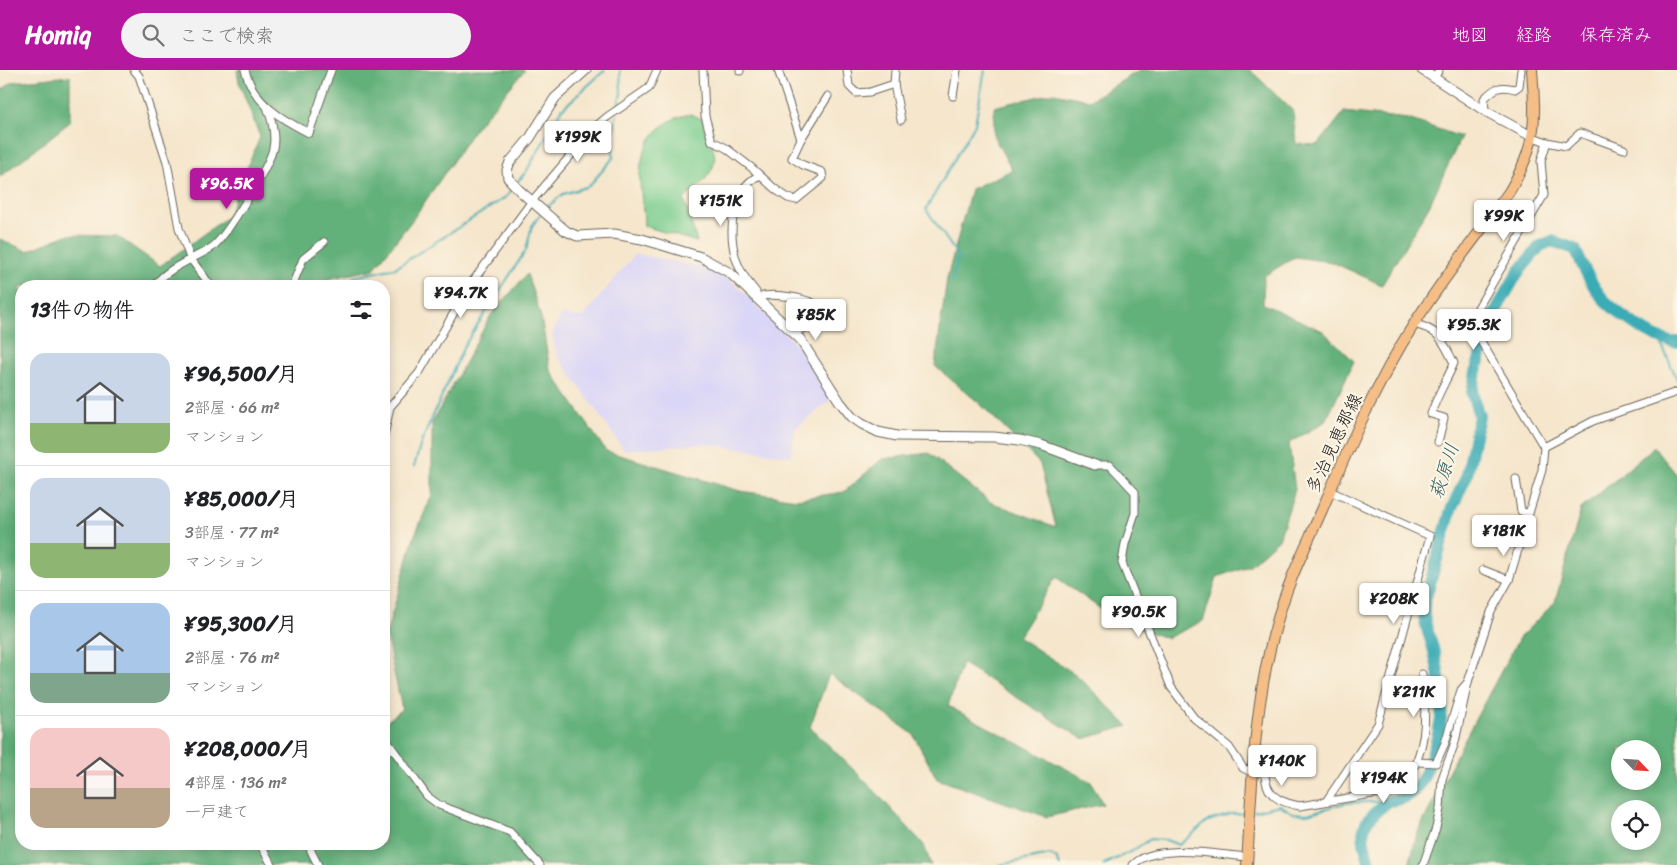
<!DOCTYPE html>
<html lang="ja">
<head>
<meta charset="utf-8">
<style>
	:root { --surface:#fff; --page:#f2f2f2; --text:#202124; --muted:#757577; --line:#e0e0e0; --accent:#b5179e }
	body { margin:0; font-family:Sriracha,"Klee One",sans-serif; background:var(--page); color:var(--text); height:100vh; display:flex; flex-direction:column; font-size:19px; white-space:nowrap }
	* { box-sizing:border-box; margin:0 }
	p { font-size:16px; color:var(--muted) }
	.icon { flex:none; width:28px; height:28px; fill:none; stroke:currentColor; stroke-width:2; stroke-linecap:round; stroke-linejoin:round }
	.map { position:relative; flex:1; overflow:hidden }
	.side { position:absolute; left:15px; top:210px; width:375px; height:570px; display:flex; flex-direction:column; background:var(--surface); border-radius:20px; box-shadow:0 2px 12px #0003 }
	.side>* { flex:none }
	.needle { width:32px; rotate:115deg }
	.controls { position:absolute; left:1611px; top:670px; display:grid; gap:10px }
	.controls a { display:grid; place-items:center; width:50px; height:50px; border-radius:50%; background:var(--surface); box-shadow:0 2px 12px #0003; font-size:25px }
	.price { position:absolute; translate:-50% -42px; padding:0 11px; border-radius:5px; background:#fff; color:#222; font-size:16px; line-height:32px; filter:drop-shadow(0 1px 2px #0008) }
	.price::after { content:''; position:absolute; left:50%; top:30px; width:15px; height:11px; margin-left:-8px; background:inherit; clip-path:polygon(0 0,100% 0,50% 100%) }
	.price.active { background:var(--accent); color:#fff }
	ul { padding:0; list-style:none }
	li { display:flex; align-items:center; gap:15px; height:125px; padding:0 15px }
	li+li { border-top:1px solid var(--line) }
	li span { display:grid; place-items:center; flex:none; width:140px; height:100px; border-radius:15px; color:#555 }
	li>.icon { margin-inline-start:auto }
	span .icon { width:60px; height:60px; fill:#fffc; stroke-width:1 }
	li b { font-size:21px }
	h2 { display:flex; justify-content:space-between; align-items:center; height:60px; padding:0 15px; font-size:21px }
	header { display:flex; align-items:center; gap:30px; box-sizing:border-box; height:70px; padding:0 25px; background:var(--accent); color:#fff }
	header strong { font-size:24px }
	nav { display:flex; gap:28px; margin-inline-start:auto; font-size:18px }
	.search { width:350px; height:45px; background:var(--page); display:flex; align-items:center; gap:12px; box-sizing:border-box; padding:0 18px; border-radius:28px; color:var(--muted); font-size:19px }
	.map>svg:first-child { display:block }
</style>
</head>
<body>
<header>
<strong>Homiq</strong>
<div class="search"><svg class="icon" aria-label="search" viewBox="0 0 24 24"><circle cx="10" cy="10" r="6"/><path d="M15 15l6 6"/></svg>ここで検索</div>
<nav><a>地図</a><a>経路</a><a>保存済み</a></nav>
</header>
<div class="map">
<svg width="1677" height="795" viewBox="0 0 1677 795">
	<rect width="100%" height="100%" fill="#fcf5e5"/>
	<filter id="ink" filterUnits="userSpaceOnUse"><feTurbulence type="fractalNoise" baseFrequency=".02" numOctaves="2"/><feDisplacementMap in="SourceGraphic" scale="10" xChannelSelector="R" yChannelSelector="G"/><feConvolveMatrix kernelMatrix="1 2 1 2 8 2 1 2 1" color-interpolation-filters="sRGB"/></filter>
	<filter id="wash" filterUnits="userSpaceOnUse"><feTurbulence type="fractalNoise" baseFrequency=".0096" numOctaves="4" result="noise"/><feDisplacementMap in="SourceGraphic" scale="20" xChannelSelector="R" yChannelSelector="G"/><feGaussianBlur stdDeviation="1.12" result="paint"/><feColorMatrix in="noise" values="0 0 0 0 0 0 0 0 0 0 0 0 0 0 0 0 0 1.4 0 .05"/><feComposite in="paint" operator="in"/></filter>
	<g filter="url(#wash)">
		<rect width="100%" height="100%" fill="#f5e6cc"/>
		<!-- built -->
		<path fill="#dad6f7" d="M635,184L710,198L733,212L800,278L831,330L795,359L791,386L706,374L624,380L557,285L552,265L561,245L583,247Z"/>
		<!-- green -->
		<path fill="#79cd8f" stroke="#4a7456" d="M690,44L702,49C704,60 711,70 714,82C719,102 696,118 684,129L697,172L644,156C644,142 641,128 640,113C638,79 656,50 690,44Z"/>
		<!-- forest -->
		<g fill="#62b07a" stroke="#3f664b" fill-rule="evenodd">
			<path d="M237,0H525L477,56L413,149L374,199L324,210L309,216H21V774H384V654L402,639L386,565L414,467L432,425V353L491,245L527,204L541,247L550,300L606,381L740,421L797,429L844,422L882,389L929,383L990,432L1056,457L1040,394L979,333L935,296L947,208L971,119L1012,100L994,67V37L1053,23L1090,30L1140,0H1250L1293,41L1296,74L1318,75L1344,42L1408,49L1461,67L1429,136L1382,215L1332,192L1295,187L1264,206L1263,234L1323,261L1354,291L1326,351L1289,373L1295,420L1279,469L1250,495L1217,507L1203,551L1167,568L1119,552L1056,507L1018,567L1078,606L1128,656L1083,669L962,593L948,636L1091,712L1103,734L1047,747L937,709L913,664L829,604L810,657L872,718L924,775L931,795H0V169L27,181L67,165L117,166L160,196L227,147L260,67L239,12Z"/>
			<path d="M70,6V52L0,107V22L12,12Z"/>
			<path d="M1654,377L1677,405V795H1409L1417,764L1461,676L1519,568L1555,532L1581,439ZM1620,679H1652V711H1620ZM1620,739H1652V771H1620Z"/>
		</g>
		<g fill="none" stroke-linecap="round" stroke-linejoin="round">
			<!-- stream -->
			<g stroke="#3aabb5" stroke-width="2">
				<path d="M618,37L621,23L620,0"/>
				<path d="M517,112L526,102L562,39L605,0"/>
				<path d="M545,139L563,124L589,116L614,87L611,73L617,44"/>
				<path d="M952,212L958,186L926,139L975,54L985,0"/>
				<path d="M342,216L354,207L395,198L506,127L513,118"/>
				<path d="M1662,269L1661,273L1677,309"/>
				<path d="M414,397L421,373L464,276L526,180L532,156L542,142"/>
				<path d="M1254,741L1280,735L1293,743L1307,744L1345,733L1389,731"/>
				<path d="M999,795L1050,785L1056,788L1060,795"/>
				<path d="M1103,795L1132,781L1150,769L1166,770L1179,775L1208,751L1231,744L1247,743"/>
			</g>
			<!-- river -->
			<path stroke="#3aabb5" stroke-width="12" d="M1370,795C1359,757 1359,755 1389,731C1410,731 1420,717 1427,699C1445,650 1446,633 1434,582C1430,565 1422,551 1424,534L1451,440L1467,405L1479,346L1472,323L1477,297L1494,244L1517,204L1540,176L1552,171L1575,179C1582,195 1589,210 1599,224C1612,240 1656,273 1677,272"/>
		</g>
	</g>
	<g filter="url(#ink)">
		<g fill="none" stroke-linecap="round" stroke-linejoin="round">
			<!-- minor casing -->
			<g stroke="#68635a" stroke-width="9">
				<g id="minor">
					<path d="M134,0L139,6L167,92L179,158L190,188L211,216"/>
					<path d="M245,0C253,33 281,49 309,63L331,0"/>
					<path d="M703,0L705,46L712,71L726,78L752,98L775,119L788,128L796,130L823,108L822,102L803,95L792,88L801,69L778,0"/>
					<path d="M847,0L849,16L856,23L870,22L894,14L895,0"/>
					<path d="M740,1V0"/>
					<path d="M1434,8L1439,0"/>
					<path d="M894,14L901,50"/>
					<path d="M953,26L957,0"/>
					<path d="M1485,41L1484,29C1494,18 1500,15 1515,19L1519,16L1521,0"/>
					<path d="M801,69L828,26"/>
					<path d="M1547,72L1566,76L1580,63L1624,79"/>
					<path d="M154,216C168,197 192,190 211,178C225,169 270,95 273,78C276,64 272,50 267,37"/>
					<path d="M292,216L303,189L324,172"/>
					<path d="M754,226L756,222C748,212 740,202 736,189C728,162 731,120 758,106"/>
					<path d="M756,228C772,222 811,227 823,240L822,246L816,253L793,263"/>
					<path d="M1414,254C1440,260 1442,270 1454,293C1447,310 1437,325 1431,344L1444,348L1438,372"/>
					<path d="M384,366L390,337L419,303L470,215L532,131L594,58L607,47L649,18L657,0"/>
					<path d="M1544,377L1593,351L1677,322"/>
					<path d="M1095,395H1110L1135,422V443L1125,474L1122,493L1171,617L1194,648L1229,677L1243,698L1253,703"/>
					<path d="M1516,409L1521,441L1528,444"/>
					<path d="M1483,500L1509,510"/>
					<path d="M384,667L427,726L439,735L510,762L540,795"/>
					<path d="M1418,692L1436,693L1445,673L1461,620L1468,612L1491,542L1509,510L1542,400L1544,377L1476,263L1472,248L1544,125L1541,91L1547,72L1533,67"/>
					<path d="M1253,699L1262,700C1266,705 1265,710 1267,715C1271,729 1288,734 1300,736L1396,720C1429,691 1427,643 1422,604"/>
					<path d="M1327,730L1378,654L1430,466L1330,421"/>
					<path d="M260,774L272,795"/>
					<path d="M310,774L311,781L318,795"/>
					<path d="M1133,795C1154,772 1218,785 1248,787"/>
					<path d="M1423,795L1436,758L1440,739L1442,709L1455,672L1468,612"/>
				</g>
			</g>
			<!-- tertiary casing -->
			<g stroke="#68635a" stroke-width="11">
				<g id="tertiary">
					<path d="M586,0L555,28L530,68L510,92L507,100L508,108L520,121L566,161L577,166L614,164L642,169L701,187L730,203L800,269L840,332L852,347L862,354L878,362L897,366L994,367L1019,370L1041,375L1095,395"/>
					<path d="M1422,0L1485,41L1533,67"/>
				</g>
			</g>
			<!-- primary casing -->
			<g stroke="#68635a" stroke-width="12">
				<path id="primary" d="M1247,795C1252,713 1254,631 1277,552C1287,513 1306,476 1322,440C1349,376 1377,312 1414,254C1443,208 1477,166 1509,122C1537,75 1536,53 1532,0"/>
			</g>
			<!-- minor -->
			<use href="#minor" stroke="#fff" stroke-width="7"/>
			<!-- tertiary -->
			<use href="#tertiary" stroke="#fff" stroke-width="9"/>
			<!-- primary -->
			<use href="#primary" stroke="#f6be87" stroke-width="10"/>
		</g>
	</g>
	<g text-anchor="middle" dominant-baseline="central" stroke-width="4.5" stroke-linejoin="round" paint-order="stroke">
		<!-- street labels -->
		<g font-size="18" fill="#1c1c1c" stroke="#fcf5e5">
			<text transform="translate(1334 373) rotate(-65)">多治見恵那線</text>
		</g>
		<!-- water labels -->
		<g font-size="19" font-style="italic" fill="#2a5c61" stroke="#fcf5e5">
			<text transform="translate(1444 401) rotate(-72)">萩原川</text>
		</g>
	</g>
</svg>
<div class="controls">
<a><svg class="needle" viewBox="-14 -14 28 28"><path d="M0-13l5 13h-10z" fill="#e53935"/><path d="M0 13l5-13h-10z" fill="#757577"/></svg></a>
<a><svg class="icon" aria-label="locate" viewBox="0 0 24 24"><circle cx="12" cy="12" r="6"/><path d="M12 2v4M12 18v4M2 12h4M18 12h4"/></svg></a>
</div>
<b class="price" style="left:578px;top:93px">¥199K</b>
<b class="price active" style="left:227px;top:140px">¥96.5K</b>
<b class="price" style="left:721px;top:157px">¥151K</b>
<b class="price" style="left:1504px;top:172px">¥99K</b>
<b class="price" style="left:461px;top:249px">¥94.7K</b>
<b class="price" style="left:816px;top:271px">¥85K</b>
<b class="price" style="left:1474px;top:281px">¥95.3K</b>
<b class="price" style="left:1504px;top:487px">¥181K</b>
<b class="price" style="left:1394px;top:555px">¥208K</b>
<b class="price" style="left:1139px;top:568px">¥90.5K</b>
<b class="price" style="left:1414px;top:648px">¥211K</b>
<b class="price" style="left:1282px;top:717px">¥140K</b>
<b class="price" style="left:1384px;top:734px">¥194K</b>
<section class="side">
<h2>13件の物件<svg class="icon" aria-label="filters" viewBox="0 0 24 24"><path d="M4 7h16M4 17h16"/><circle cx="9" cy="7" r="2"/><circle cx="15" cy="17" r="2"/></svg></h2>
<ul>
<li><span style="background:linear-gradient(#c9d6e8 70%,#8fb573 0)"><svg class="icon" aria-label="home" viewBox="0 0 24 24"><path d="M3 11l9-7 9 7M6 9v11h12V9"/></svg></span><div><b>¥96,500/月</b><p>2部屋 · 66 m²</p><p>マンション</p></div></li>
<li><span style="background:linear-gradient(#c9d6e8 65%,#8fb573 0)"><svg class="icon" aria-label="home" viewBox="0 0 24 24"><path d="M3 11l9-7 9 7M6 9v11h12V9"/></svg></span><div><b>¥85,000/月</b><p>3部屋 · 77 m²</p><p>マンション</p></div></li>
<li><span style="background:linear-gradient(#a9c7e8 70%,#7fa58c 0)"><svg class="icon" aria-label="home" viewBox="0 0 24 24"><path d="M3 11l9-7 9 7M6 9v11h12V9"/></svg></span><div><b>¥95,300/月</b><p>2部屋 · 76 m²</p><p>マンション</p></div></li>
<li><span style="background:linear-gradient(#f6c9c9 60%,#b9a48a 0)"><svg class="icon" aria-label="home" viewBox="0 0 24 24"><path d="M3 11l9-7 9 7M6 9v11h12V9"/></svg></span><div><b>¥208,000/月</b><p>4部屋 · 136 m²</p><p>一戸建て</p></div></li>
</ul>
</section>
</div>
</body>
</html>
